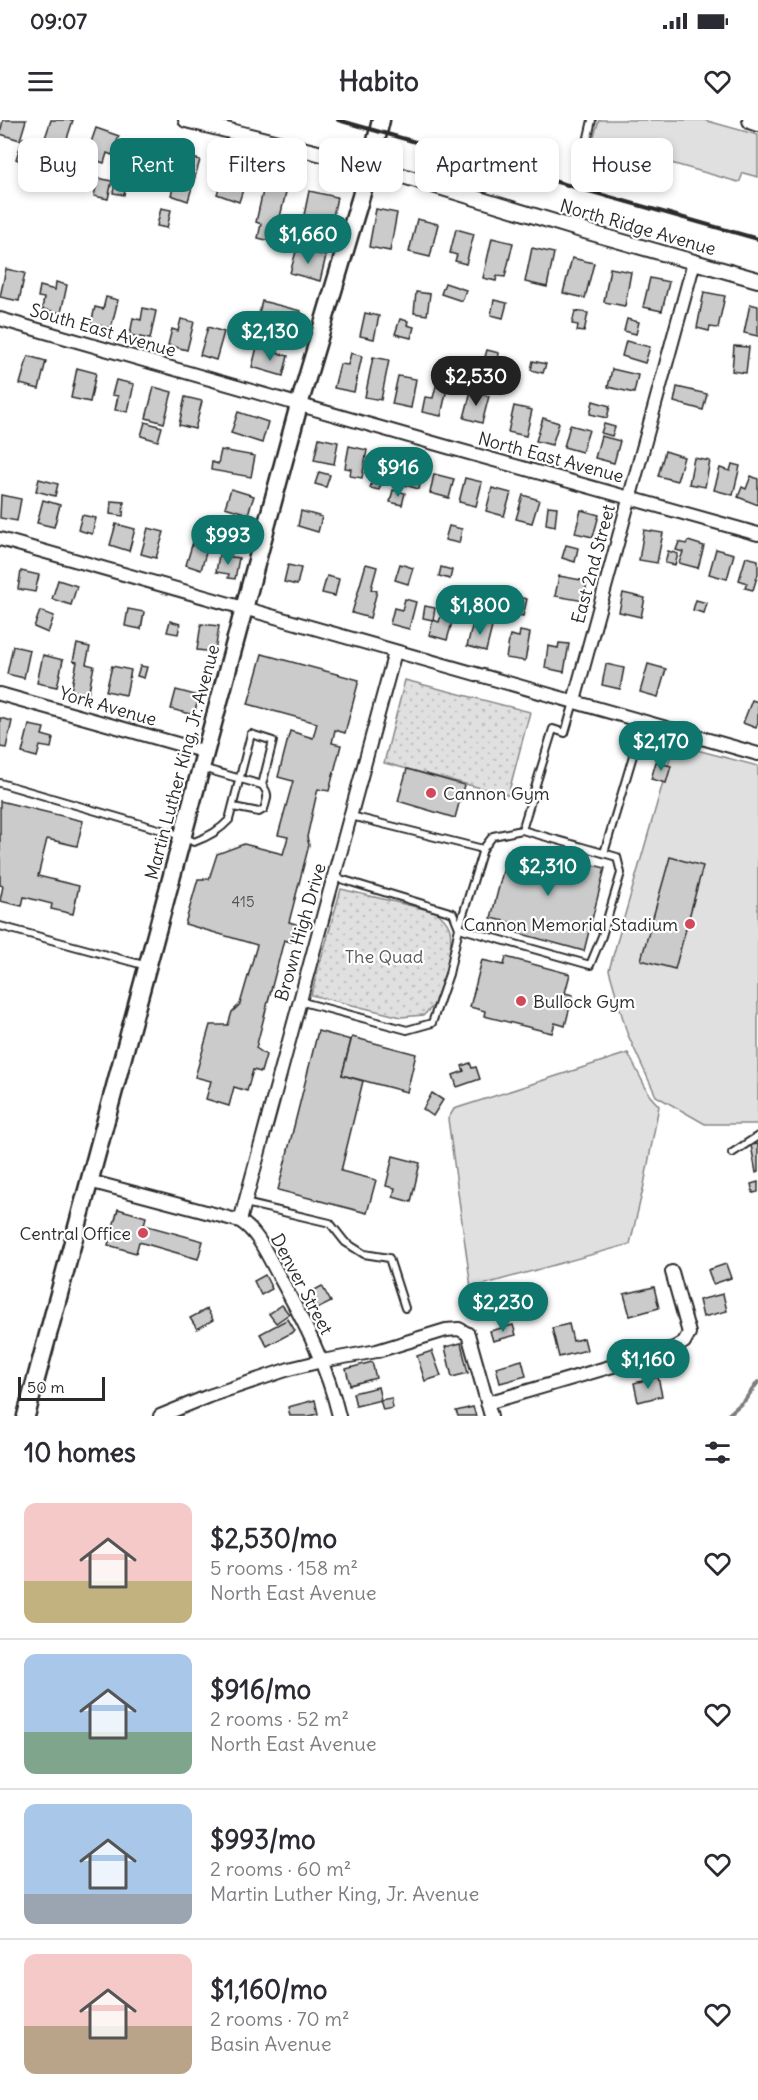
<!DOCTYPE html>
<html lang="en">
<head>
<meta charset="utf-8">
<style>
	:root { --surface:#fff; --page:#f2f2f3; --text:#2b2b33; --muted:#7c7c81; --line:#e1e1e2; --accent:#0f766e }
	body { margin:0; font-family:Delius,sans-serif; background:var(--page); color:var(--text); height:100vh; display:flex; flex-direction:column; font-size:22px; white-space:nowrap }
	* { box-sizing:border-box; margin:0 }
	p { font-size:20px; color:var(--muted) }
	.icon { flex:none; width:33px; height:33px; fill:none; stroke:currentColor; stroke-width:2; stroke-linecap:round; stroke-linejoin:round }
	.map { position:relative; height:1296px; overflow:hidden }
	.panel { display:flex; flex-direction:column; background:var(--surface); flex:1 }
	.panel>* { flex:none }
	.banner { position:absolute; left:18px; top:18px; width:723px; height:54px; display:flex; gap:12px }
	.scale { position:absolute; left:18px; bottom:15px; width:87px; box-sizing:border-box; padding-left:6px; border:3px solid #2b2b2b; border-top:0; font-size:16px; line-height:21px; white-space:nowrap; color:#2b2b2b; -webkit-text-stroke:4px #fff; paint-order:stroke }
	.price { position:absolute; translate:-50% -51px; padding:0 14px; border-radius:21px; background:var(--accent); color:#fff; font-size:20px; line-height:39px; filter:drop-shadow(0 2px 3px #0008) }
	.price::after { content:''; position:absolute; left:50%; top:36px; width:18px; height:14px; margin-left:-9px; background:inherit; clip-path:polygon(0 0,100% 0,50% 100%) }
	.price.on { background:#222; color:#fff }
	ul { padding:0; list-style:none }
	li { display:flex; align-items:center; gap:18px; height:150px; padding:0 24px }
	li+li { border-top:2px solid var(--line) }
	li span { display:grid; place-items:center; flex:none; width:168px; height:120px; border-radius:12px; color:#555 }
	li>.icon { margin-inline-start:auto }
	span .icon { width:72px; height:72px; fill:#fffc; stroke-width:1 }
	li b { font-size:26px }
	h2 { display:flex; justify-content:space-between; align-items:center; height:72px; padding:0 24px; font-size:26px }
	.pill { padding:0 21px; border-radius:12px; background:var(--surface); box-shadow:0 3px 9px #0003; font-size:21px; line-height:54px }
	.pill.on { background:var(--accent); color:#fff }
	.status { display:flex; justify-content:space-between; align-items:center; height:42px; padding:0 30px; background:var(--surface); direction:ltr }
	.status svg { height:16px; fill:currentColor }
	header { display:flex; justify-content:space-between; align-items:center; height:78px; padding:0 24px; background:var(--surface); font-size:27px; font-weight:700 }
	.map>svg:first-child { display:block }
</style>
</head>
<body>
<div class="status"><b>09:07</b><svg viewBox="0 0 49 12"><path d="M0 12V9h3v3zM5 12V6h3v6zM10 12V3h3v9zM15 12V0h3v12zM26 1h20v11H26zM47 4h2v5h-2z"/></svg></div>
<header><svg class="icon" aria-label="menu" viewBox="0 0 24 24"><path d="M4 6h16M4 12h16M4 18h16"/></svg>Habito<svg class="icon" aria-label="heart" viewBox="0 0 24 24"><path d="M12 20l-8-8c-3-5 5-10 8-4 3-6 11-1 8 4z"/></svg></header>
<div class="map">
<svg width="758" height="1296" viewBox="0 0 758 1296">
	<defs>
		<pattern id="park-dots" width="8" height="8" patternUnits="userSpaceOnUse" patternTransform="scale(1.5)"><rect width="8" height="8" fill="#e0e0e0"/><path d="M2 2h.1M6 6h.1" fill="none" stroke="#c0c0c0" stroke-width="1.8" stroke-linecap="round"/></pattern>
	</defs>
	<rect width="100%" height="100%" fill="#fff"/>
	<filter id="ink" filterUnits="userSpaceOnUse"><feTurbulence type="fractalNoise" baseFrequency=".0167" numOctaves="2"/><feDisplacementMap in="SourceGraphic" scale="12" xChannelSelector="R" yChannelSelector="G"/><feConvolveMatrix kernelMatrix="1 2 1 2 8 2 1 2 1" color-interpolation-filters="sRGB"/></filter>
	<g filter="url(#ink)">
		<!-- green -->
		<g fill="#e0e0e0" stroke="#868686" stroke-width="1.5">
			<path d="M599,0H704L758,15V57L743,53L740,61L738,62L597,22L594,16Z"/>
			<path d="M674,624L758,646V1004H705L656,976L627,913L609,850Z"/>
			<path d="M628,933L650,976L659,986L644,1065L630,1124L471,1168L448,999L454,989Z"/>
		</g>
		<!-- park -->
		<g fill="url(#park-dots)" stroke="#868686" stroke-width="1.5">
			<path d="M405,560L530,592L508,675L384,643Z"/>
			<path d="M341,769L437,792C442,797 447,801 449,807C455,821 443,872 434,885C431,888 427,892 424,895L401,897L311,875Z"/>
		</g>
		<g fill="none" stroke-linecap="round" stroke-linejoin="round">
			<!-- stream -->
			<path stroke="#7e7e7e" stroke-width="4" d="M727,1296L745,1280L758,1262"/>
		</g>
		<!-- building -->
		<g fill="#cbcbcb" stroke="#2b2b2b" stroke-width="1.5">
			<path d="M3,0H26L20,20L0,14Z"/>
			<path d="M51,0H73L63,31L43,24Z"/>
			<path d="M96,8L119,16L112,35L107,33L104,43L86,37Z"/>
			<path d="M23,18L31,20L23,42L16,39Z"/>
			<path d="M141,24L160,30L150,62L132,56Z"/>
			<path d="M183,35L200,40L188,81L171,75Z"/>
			<path d="M225,50L247,57L239,82L217,74Z"/>
			<path d="M98,58L112,61L108,79L94,76Z"/>
			<path d="M115,62L126,64L124,75L113,73Z"/>
			<path d="M265,62L287,68L274,122L258,118L261,104L256,102Z"/>
			<path d="M309,71L337,77L330,111L302,105Z"/>
			<path d="M161,88L171,90L167,108L157,106Z"/>
			<path d="M376,89L397,93L390,131L369,127Z"/>
			<path d="M417,99L438,104L430,137L409,132Z"/>
			<path d="M456,109L474,114L466,144L455,141L457,135L450,133Z"/>
			<path d="M492,118L513,123L505,157L497,156L496,161L483,158Z"/>
			<path d="M297,128L326,136L320,161L290,153Z"/>
			<path d="M532,128L554,133L547,167L525,162Z"/>
			<path d="M572,138L594,143L585,178L563,173Z"/>
			<path d="M610,148L631,152L625,186L604,182Z"/>
			<path d="M6,149L25,153L19,181L0,177Z"/>
			<path d="M650,158L669,162L662,191L643,187Z"/>
			<path d="M56,162L67,165L61,193L42,189L44,178L38,177L40,166L55,170Z"/>
			<path d="M445,163L466,170L462,181L441,174Z"/>
			<path d="M416,172L430,174L427,195L414,193Z"/>
			<path d="M704,172L725,176L718,208L710,207L709,211L697,208Z"/>
			<path d="M106,177L118,180L111,208L91,204L95,187L103,189Z"/>
			<path d="M494,180L507,183L503,198L491,195Z"/>
			<path d="M262,181L301,191L296,211L257,201Z"/>
			<path d="M750,184L758,186V216L744,213Z"/>
			<path d="M143,188L156,191L150,219L130,215L133,198L141,200Z"/>
			<path d="M575,191L588,193L584,212L577,211L578,205L572,204Z"/>
			<path d="M365,193L379,196L374,219L360,216Z"/>
			<path d="M181,199L194,202L187,230L168,225L172,209L178,211Z"/>
			<path d="M400,199L408,201L407,205L414,207L411,218L395,214Z"/>
			<path d="M627,199L639,202L636,214L624,211Z"/>
			<path d="M208,207L224,212L216,240L200,235Z"/>
			<path d="M626,221L650,227L645,243L622,236Z"/>
			<path d="M734,226L749,227L746,253L732,251Z"/>
			<path d="M257,227L288,236L283,256L252,247Z"/>
			<path d="M487,230L499,233L498,240L485,237Z"/>
			<path d="M351,233L362,236L354,272L334,268L340,244L348,245Z"/>
			<path d="M28,236L46,241L39,269L20,264Z"/>
			<path d="M373,237L389,240L381,280L365,277Z"/>
			<path d="M533,241L546,244L543,253L531,250Z"/>
			<path d="M77,248L96,253L90,282L71,278Z"/>
			<path d="M612,249L638,255L634,273L608,267Z"/>
			<path d="M398,256L416,259L411,288L392,284Z"/>
			<path d="M116,260L134,264L128,292L115,290L118,276L112,275Z"/>
			<path d="M436,266L447,268L441,296L422,292L425,277L433,278Z"/>
			<path d="M154,267L172,272L164,303L146,298Z"/>
			<path d="M677,267L707,274L703,290L674,282Z"/>
			<path d="M471,271L489,276L482,303L464,298Z"/>
			<path d="M185,277L202,281L195,309L179,305Z"/>
			<path d="M593,281L610,286L607,298L590,294Z"/>
			<path d="M514,286L532,290L526,316L508,312Z"/>
			<path d="M238,292L268,302L262,323L231,313Z"/>
			<path d="M543,298L559,303L552,325L536,321Z"/>
			<path d="M145,302L162,307L158,321L141,316Z"/>
			<path d="M604,304L615,307L612,316L601,313Z"/>
			<path d="M570,305L589,310L582,332L564,327Z"/>
			<path d="M601,316L620,321L614,343L595,338Z"/>
			<path d="M319,318L338,322L334,344L314,340Z"/>
			<path d="M349,326L367,330L362,358L350,356L351,349L345,348Z"/>
			<path d="M221,330L255,336L251,357L211,350L212,342L218,344Z"/>
			<path d="M665,331L684,337L677,361L658,356Z"/>
			<path d="M380,333L396,337L389,364L382,362L379,370L370,368Z"/>
			<path d="M694,338L710,341L705,367L689,364Z"/>
			<path d="M405,344L424,349L419,369L401,364Z"/>
			<path d="M732,344L740,346L733,375L714,370L720,348L730,351Z"/>
			<path d="M319,352L330,355L326,367L315,364Z"/>
			<path d="M434,354L454,359L449,378L430,373Z"/>
			<path d="M751,356L758,359V385L738,377L742,367L746,369Z"/>
			<path d="M465,358L482,362L476,386L459,382Z"/>
			<path d="M39,359L58,364L55,376L36,371Z"/>
			<path d="M492,368L511,373L504,396L486,391Z"/>
			<path d="M231,369L254,376L248,394L225,387Z"/>
			<path d="M393,370L405,373L402,385L390,382Z"/>
			<path d="M1,375L21,379L17,401L0,398Z"/>
			<path d="M523,375L539,380L532,403L516,399Z"/>
			<path d="M43,380L60,385L54,407L37,403Z"/>
			<path d="M111,381L124,382L123,396L110,394Z"/>
			<path d="M548,386L557,387L555,406L546,404Z"/>
			<path d="M581,390L599,395L593,417L575,413Z"/>
			<path d="M301,391L322,397L318,412L298,406Z"/>
			<path d="M82,395L96,398L92,414L78,410Z"/>
			<path d="M116,404L135,409L129,431L110,425Z"/>
			<path d="M449,406L462,409L459,423L445,420Z"/>
			<path d="M148,408L164,412L156,438L141,434Z"/>
			<path d="M644,410L663,413L657,443L639,440Z"/>
			<path d="M688,421L704,426L698,448L679,443L683,432L676,430L679,422L686,424Z"/>
			<path d="M193,422L208,426L201,450L186,445Z"/>
			<path d="M566,425L578,428L575,442L562,438Z"/>
			<path d="M716,429L734,434L727,459L709,454Z"/>
			<path d="M668,431L678,434L675,445L665,443Z"/>
			<path d="M219,435L239,438L235,459L228,458L229,454L216,452Z"/>
			<path d="M746,437L758,440V454L753,470L745,468L747,463L739,460Z"/>
			<path d="M366,444L377,447L371,469L377,471L370,498L352,493Z"/>
			<path d="M400,444L413,448L408,464L395,460Z"/>
			<path d="M288,445L301,448L297,465L284,462Z"/>
			<path d="M441,447L452,450L450,459L439,456Z"/>
			<path d="M21,451L39,455L35,472L18,469Z"/>
			<path d="M327,456L339,459L335,476L322,473Z"/>
			<path d="M559,456L587,461L584,481L555,476Z"/>
			<path d="M58,460L77,466L71,485L52,479Z"/>
			<path d="M623,473L645,478L641,497L619,492Z"/>
			<path d="M513,476L527,479L523,496L509,493Z"/>
			<path d="M405,479L416,482L409,509L390,504L394,488L402,490Z"/>
			<path d="M696,480L707,483L704,493L693,490Z"/>
			<path d="M425,486L435,488L433,500L423,498Z"/>
			<path d="M128,489L144,492L141,509L125,506Z"/>
			<path d="M443,489L455,492L447,520L429,515L433,500L439,502Z"/>
			<path d="M40,491L54,496L48,513L34,507Z"/>
			<path d="M483,500L493,503L486,531L467,526L473,503L481,505Z"/>
			<path d="M170,501L180,504L178,514L167,512Z"/>
			<path d="M201,504L219,506L215,532L197,530Z"/>
			<path d="M520,511L530,513L525,541L506,538L510,515L519,517Z"/>
			<path d="M559,523L569,524L564,552L545,548L548,526L558,528Z"/>
			<path d="M77,524L90,527L86,544L94,546L88,575L71,571L77,542L73,541Z"/>
			<path d="M13,526L30,530L24,558L7,554Z"/>
			<path d="M262,534L359,560L345,613L335,610L332,623L341,625L329,671L318,669L316,677L307,717L309,725L289,802L296,804L291,822L284,820L256,928L266,935L261,952L253,950L247,971L234,967L229,986L206,979L211,961L195,957L210,905H228L232,892L240,884L257,825L185,804L198,759H209L217,734L244,724L283,734L288,717L278,715L293,661L278,657L290,611L313,618L317,603L248,584Z"/>
			<path d="M43,535L63,540L57,567L37,563Z"/>
			<path d="M606,544L624,548L620,569L602,565Z"/>
			<path d="M648,544L666,549L658,577L640,572Z"/>
			<path d="M112,546L131,550L126,575L106,571Z"/>
			<path d="M140,546L147,547L144,558L137,556Z"/>
			<path d="M176,570L199,576L194,595L171,589Z"/>
			<path d="M752,580L758,582V602L756,608L743,603Z"/>
			<path d="M0,598L12,601L6,628L0,627Z"/>
			<path d="M29,605L44,608L42,615L53,618L51,628L40,626L37,637L22,633Z"/>
			<path d="M656,642L671,646L666,663L651,659Z"/>
			<path d="M407,649L464,665L455,698L398,681Z"/>
			<path d="M0,681L83,701L77,726L47,719L38,756L79,766L73,794L51,789L52,784L24,777L22,786L0,781L3,766L0,765Z"/>
			<path d="M527,728L605,748L584,831L507,810L509,802L491,798L508,731L524,735Z"/>
			<path d="M670,737L703,746L675,849L641,840Z"/>
			<path d="M506,837L570,854L565,873L573,875L565,906L555,903L552,913L484,896L485,891L470,887L482,840L504,845Z"/>
			<path d="M318,911L351,920L342,955L363,961L341,1051L376,1060L367,1093L278,1070Z"/>
			<path d="M352,917L416,934L407,972L342,955Z"/>
			<path d="M470,943L472,948L476,947L480,959L457,967L453,955L464,951L462,946Z"/>
			<path d="M432,973L443,980L433,996L423,989Z"/>
			<path d="M758,1024V1052L756,1053L751,1025Z"/>
			<path d="M393,1036L420,1043L411,1082L393,1077L395,1068L386,1066Z"/>
			<path d="M758,1062V1072L753,1073L751,1064Z"/>
			<path d="M118,1089L146,1097L144,1105L203,1121L198,1139L139,1122L136,1133L108,1125Z"/>
			<path d="M726,1144L731,1158L713,1164L708,1150Z"/>
			<path d="M265,1155L272,1169L261,1175L254,1161Z"/>
			<path d="M322,1166L331,1182L317,1189L309,1173Z"/>
			<path d="M654,1167L659,1188L630,1196L624,1174Z"/>
			<path d="M723,1174L727,1191L703,1197L699,1180Z"/>
			<path d="M282,1185L289,1194L276,1203L269,1194Z"/>
			<path d="M207,1189L213,1200L197,1209L190,1198Z"/>
			<path d="M288,1199L295,1211L267,1226L260,1214Z"/>
			<path d="M569,1204L573,1221L584,1218L587,1230L559,1237L552,1208Z"/>
			<path d="M513,1205L516,1215L493,1221L490,1211Z"/>
			<path d="M461,1223L468,1253L452,1257L445,1227Z"/>
			<path d="M432,1231L441,1256L425,1261L417,1236Z"/>
			<path d="M522,1240L526,1256L500,1263L496,1247Z"/>
			<path d="M372,1242L376,1258L350,1265L346,1249Z"/>
			<path d="M658,1257L662,1276L638,1282L634,1263Z"/>
			<path d="M378,1267L381,1280L356,1286L353,1273Z"/>
			<path d="M391,1278L393,1288L383,1290L380,1280Z"/>
			<path d="M315,1280L318,1294L309,1296H290L288,1287Z"/>
			<path d="M473,1287L476,1296H458L456,1291Z"/>
		</g>
		<g fill="none" stroke-linecap="round" stroke-linejoin="round">
			<!-- service casing -->
			<g stroke="#2b2b2b" stroke-width="10">
				<g id="service">
					<path d="M586,26L592,0"/>
					<path d="M202,648L262,665C270,674 267,679 264,689L259,692L233,687"/>
					<path d="M0,663L182,716L194,722C208,717 219,711 229,700L251,614L273,621L262,665"/>
					<path d="M351,696L483,729"/>
					<path d="M522,710L617,737L621,753L602,816L590,845L459,808L483,729L493,716L522,710L553,609L565,613L574,582"/>
					<path d="M604,733L643,602"/>
					<path d="M0,806L147,846"/>
					<path d="M299,881L407,910L432,903L449,854L459,808L453,793L334,757"/>
					<path d="M732,1033L758,1016"/>
					<path d="M245,1083L330,1103L345,1122L364,1134L389,1138L405,1188"/>
				</g>
			</g>
			<!-- minor casing -->
			<g stroke="#2b2b2b" stroke-width="16">
				<g id="minor">
					<path d="M0,199L444,326L758,414"/>
					<path d="M0,419L758,634"/>
					<path d="M0,574L206,632"/>
					<path d="M574,581L694,142"/>
					<path d="M89,1061L240,1101C259,1113 268,1137 279,1156C304,1202 327,1245 339,1296"/>
					<path d="M240,1101L395,532"/>
					<path d="M487,1283L674,1228L684,1222L689,1213L672,1152"/>
					<path d="M160,1296L209,1276L289,1249L322,1241L377,1231L446,1210L459,1209L468,1214L491,1296"/>
				</g>
			</g>
			<!-- tertiary casing -->
			<g stroke="#2b2b2b" stroke-width="18">
				<path id="tertiary" d="M186,0L370,46L581,110L758,160"/>
			</g>
			<!-- secondary casing -->
			<g stroke="#2b2b2b" stroke-width="21">
				<path id="secondary" d="M26,1296L299,285L370,46L381,0"/>
			</g>
			<!-- primary casing -->
			<g stroke="#2b2b2b" stroke-width="22">
				<path id="primary" d="M752,0L758,2"/>
			</g>
			<!-- service -->
			<use href="#service" stroke="#fff" stroke-width="6"/>
			<!-- minor -->
			<use href="#minor" stroke="#fff" stroke-width="12"/>
			<!-- tertiary -->
			<use href="#tertiary" stroke="#fff" stroke-width="14"/>
			<!-- secondary -->
			<use href="#secondary" stroke="#fff" stroke-width="16"/>
			<!-- primary -->
			<use href="#primary" stroke="#fff" stroke-width="18"/>
			<!-- rail -->
			<path stroke="#2b2b2b" stroke-width="4" d="M338,0L758,119"/>
		</g>
	</g>
	<!-- markers -->
	<g fill="#d1495b" stroke="#fff" stroke-width="2">
		<circle cx="431" cy="673" r="6"/>
		<circle cx="690" cy="804" r="6"/>
		<circle cx="521" cy="881" r="6"/>
		<circle cx="143" cy="1113" r="6"/>
	</g>
	<g text-anchor="middle" dominant-baseline="central" stroke-width="4.5" stroke-linejoin="round" paint-order="stroke">
		<!-- number labels -->
		<g font-size="15" fill="#535353">
			<text x="243" y="781">415</text>
		</g>
		<!-- street labels -->
		<g font-size="18" fill="#2b2b2b" stroke="#fff">
			<text transform="translate(638 107) rotate(16)">North Ridge Avenue</text>
			<text transform="translate(103 210) rotate(16)">South East Avenue</text>
			<text transform="translate(551 337) rotate(15)">North East Avenue</text>
			<text transform="translate(593 444) rotate(-75)">East 2nd Street</text>
			<text transform="translate(108 586) rotate(16)">York Avenue</text>
			<text transform="translate(182 642) rotate(-75)">Martin Luther King, Jr. Avenue</text>
			<text transform="translate(300 812) rotate(-74)">Brown High Drive</text>
			<text transform="translate(302 1164) rotate(62)">Denver Street</text>
		</g>
		<!-- poi labels -->
		<g font-size="18" fill="#2b2b2b" stroke="#fff" text-anchor="start">
			<text x="443" y="673">Cannon Gym</text>
			<text x="678" y="804" text-anchor="end">Cannon Memorial Stadium</text>
			<text x="533" y="881">Bullock Gym</text>
			<text x="131" y="1113" text-anchor="end">Central Office</text>
		</g>
		<!-- park labels -->
		<g font-size="18" fill="#585858" stroke="#fff">
			<text x="384" y="836">The Quad</text>
		</g>
	</g>
</svg>
<div class="scale">50 m</div>
<b class="price" style="left:308px;top:145px">$1,660</b>
<b class="price" style="left:270px;top:242px">$2,130</b>
<b class="price on" style="left:476px;top:287px">$2,530</b>
<b class="price" style="left:398px;top:378px">$916</b>
<b class="price" style="left:228px;top:446px">$993</b>
<b class="price" style="left:480px;top:516px">$1,800</b>
<b class="price" style="left:661px;top:652px">$2,170</b>
<b class="price" style="left:548px;top:777px">$2,310</b>
<b class="price" style="left:503px;top:1213px">$2,230</b>
<b class="price" style="left:648px;top:1270px">$1,160</b>
<div class="banner">
<a class="pill">Buy</a>
<a class="pill on">Rent</a>
<a class="pill">Filters</a>
<a class="pill">New</a>
<a class="pill">Apartment</a>
<a class="pill">House</a>
</div>
</div>
<section class="panel">
<h2>10 homes<svg class="icon" aria-label="filters" viewBox="0 0 24 24"><path d="M4 7h16M4 17h16"/><circle cx="9" cy="7" r="2"/><circle cx="15" cy="17" r="2"/></svg></h2>
<ul>
<li><span style="background:linear-gradient(#f6c9c9 65%,#c2b280 0)"><svg class="icon" aria-label="home" viewBox="0 0 24 24"><path d="M3 11l9-7 9 7M6 9v11h12V9"/></svg></span><div><b>$2,530/mo</b><p>5 rooms · 158 m²</p><p>North East Avenue</p></div><svg class="icon" aria-label="heart" viewBox="0 0 24 24"><path d="M12 20l-8-8c-3-5 5-10 8-4 3-6 11-1 8 4z"/></svg></li>
<li><span style="background:linear-gradient(#a9c7e8 65%,#7fa58c 0)"><svg class="icon" aria-label="home" viewBox="0 0 24 24"><path d="M3 11l9-7 9 7M6 9v11h12V9"/></svg></span><div><b>$916/mo</b><p>2 rooms · 52 m²</p><p>North East Avenue</p></div><svg class="icon" aria-label="heart" viewBox="0 0 24 24"><path d="M12 20l-8-8c-3-5 5-10 8-4 3-6 11-1 8 4z"/></svg></li>
<li><span style="background:linear-gradient(#a9c7e8 75%,#9aa5b1 0)"><svg class="icon" aria-label="home" viewBox="0 0 24 24"><path d="M3 11l9-7 9 7M6 9v11h12V9"/></svg></span><div><b>$993/mo</b><p>2 rooms · 60 m²</p><p>Martin Luther King, Jr. Avenue</p></div><svg class="icon" aria-label="heart" viewBox="0 0 24 24"><path d="M12 20l-8-8c-3-5 5-10 8-4 3-6 11-1 8 4z"/></svg></li>
<li><span style="background:linear-gradient(#f6c9c9 60%,#b9a48a 0)"><svg class="icon" aria-label="home" viewBox="0 0 24 24"><path d="M3 11l9-7 9 7M6 9v11h12V9"/></svg></span><div><b>$1,160/mo</b><p>2 rooms · 70 m²</p><p>Basin Avenue</p></div><svg class="icon" aria-label="heart" viewBox="0 0 24 24"><path d="M12 20l-8-8c-3-5 5-10 8-4 3-6 11-1 8 4z"/></svg></li>
</ul>
</section>
</body>
</html>
